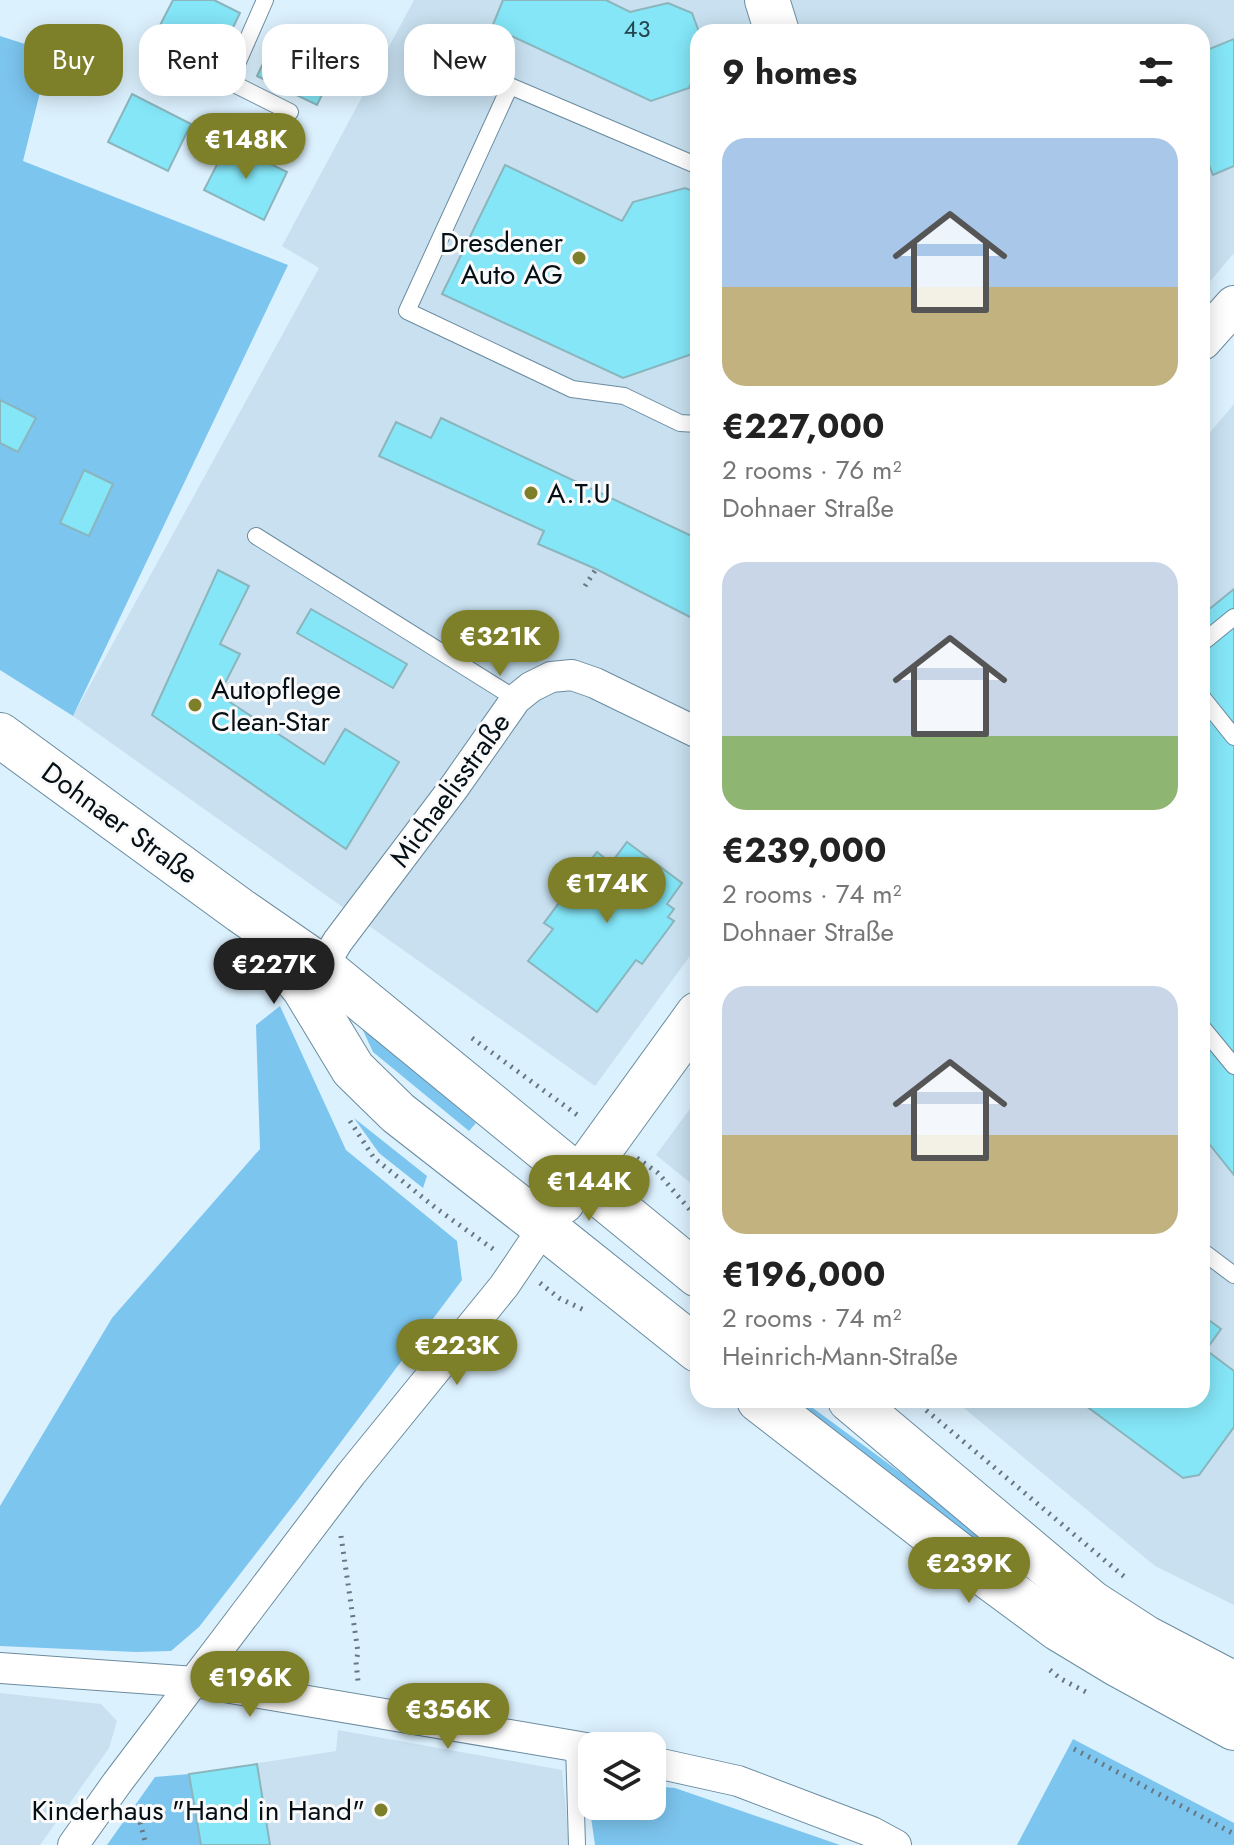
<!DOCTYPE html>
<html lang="en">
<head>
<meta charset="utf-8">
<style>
	:root { --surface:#fff; --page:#f6f6f6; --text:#222; --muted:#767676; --accent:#7e8029 }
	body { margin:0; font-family:Jost,sans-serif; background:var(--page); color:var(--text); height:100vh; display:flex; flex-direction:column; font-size:30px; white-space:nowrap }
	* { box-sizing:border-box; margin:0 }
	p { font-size:26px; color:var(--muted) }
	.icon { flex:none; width:44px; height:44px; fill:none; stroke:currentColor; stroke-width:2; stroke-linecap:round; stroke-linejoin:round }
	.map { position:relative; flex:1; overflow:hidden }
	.panel { position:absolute; left:690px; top:24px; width:520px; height:1384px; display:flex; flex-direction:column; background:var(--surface); border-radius:24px; box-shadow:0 4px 20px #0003 }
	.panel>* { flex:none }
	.banner { position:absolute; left:24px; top:24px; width:546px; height:72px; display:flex; gap:16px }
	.buttons { position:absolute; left:578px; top:1732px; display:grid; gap:16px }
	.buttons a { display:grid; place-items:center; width:88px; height:88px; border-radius:16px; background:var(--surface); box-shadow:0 4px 20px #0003; font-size:40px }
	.price { position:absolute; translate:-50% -68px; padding:0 18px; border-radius:28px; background:var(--accent); color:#fff; font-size:26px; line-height:52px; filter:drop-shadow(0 2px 4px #0008) }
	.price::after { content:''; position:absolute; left:50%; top:48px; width:24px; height:18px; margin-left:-12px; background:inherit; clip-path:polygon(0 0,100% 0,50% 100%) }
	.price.active { background:#222; color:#fff }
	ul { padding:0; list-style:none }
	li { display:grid; align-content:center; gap:16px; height:424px; padding:0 32px }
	li span { display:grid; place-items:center; height:248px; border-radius:24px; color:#555 }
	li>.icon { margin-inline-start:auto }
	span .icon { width:144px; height:144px; fill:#fffc; stroke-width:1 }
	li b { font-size:34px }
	h2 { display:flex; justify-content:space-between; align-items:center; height:96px; padding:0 32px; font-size:34px }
	.pill { padding:0 28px; border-radius:24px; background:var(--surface); box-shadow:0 4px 20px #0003; font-size:28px; line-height:72px }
	.pill.active { background:var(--accent); color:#fff }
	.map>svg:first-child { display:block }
</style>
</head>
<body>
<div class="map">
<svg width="1234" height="1845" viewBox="0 0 1234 1845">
	<rect width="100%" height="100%" fill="#dcf1fe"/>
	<!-- built -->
	<g fill="#c8e0f0">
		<path d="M414,0H1234V253L1202,291V32H698V945L595,1086L73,716L319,268L282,246Z"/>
		<path d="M1234,404V1605L1155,1566L954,1400H1202V442Z"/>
		<path d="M698,1098V1189L656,1155Z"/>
		<path d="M0,1693L101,1704L117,1721L109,1748L40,1845H0Z"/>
		<path d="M338,1730L562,1770L569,1845H201L189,1774L336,1751Z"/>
	</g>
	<!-- green -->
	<g fill="#7cc5ef">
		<path d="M0,36L50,52L23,161L288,265L73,716L0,670Z"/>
		<path d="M280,1006L346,1150L457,1241L462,1280L299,1498L199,1627L171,1651L136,1652L0,1646V1506L112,1318L260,1149L256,1025Z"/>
		<path d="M360,1024L476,1123L469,1131L373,1052Z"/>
		<path d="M354,1118L427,1176L423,1188L379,1153Z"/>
		<path d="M783,1400H802L988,1537L1132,1659Z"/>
		<path d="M1073,1739L1234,1823V1845H1017Z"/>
		<path d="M189,1774L201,1845H107L155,1777Z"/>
		<path d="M586,1782H592V1806H652V1786L675,1788L840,1845H595Z"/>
	</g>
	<!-- building -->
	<g fill="#84e6f7" stroke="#8bb5bd" stroke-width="2">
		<path d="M173,0H214L240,13L217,61L157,31Z"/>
		<path d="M503,0H606L630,12L668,3L692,13L699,32L698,65L689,88L651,101L492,27Z"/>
		<path d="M280,28L340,58L317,105L257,76Z"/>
		<path d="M1234,39V166L1213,175L1204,152L1202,153V52Z"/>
		<path d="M132,94L191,124L168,171L108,142Z"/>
		<path d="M228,143L287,172L264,220L204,190Z"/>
		<path d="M505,165L622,221L633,202L685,188L698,193V352L623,378L442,294Z"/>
		<path d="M0,400L36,418L18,452L0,443Z"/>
		<path d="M441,418L698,539V621L596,569L538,544L544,531L379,456L396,422L431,438Z"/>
		<path d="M84,470L113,484L89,536L60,523Z"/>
		<path d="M218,570L249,586L220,644L240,654L219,695L324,764L345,729L399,762L346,849L152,715Z"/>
		<path d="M1234,589V1175L1202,1135V615Z"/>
		<path d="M311,609L407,664L393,688L297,633Z"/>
		<path d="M627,842L682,883L667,904L674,909L668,917L674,921L642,964L636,960L597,1012L528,961L553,929L544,923L597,852L611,863Z"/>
		<path d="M1202,1315L1221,1329L1206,1350L1234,1371V1427L1199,1475L1183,1478L1078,1400H1202Z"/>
		<path d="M257,1764L270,1845H201L189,1774Z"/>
	</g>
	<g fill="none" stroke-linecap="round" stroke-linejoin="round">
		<!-- service casing -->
		<g stroke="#6b8c9f" stroke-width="18">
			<g id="service">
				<path d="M150,42L290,112"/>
				<path d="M229,82L265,0"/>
				<path d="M698,166L510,86L407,311L572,389L624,396L680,423L698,424"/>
				<path d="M256,536L516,699"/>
				<path d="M1202,643L1234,617"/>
				<path d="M1202,697L1234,737"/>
				<path d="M1202,1027L1234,1066"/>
				<path d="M1202,1251L1234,1275"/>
				<path d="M574,1745L577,1845"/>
			</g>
		</g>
		<!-- minor casing -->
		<g stroke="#6b8c9f" stroke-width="32">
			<g id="minor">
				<path d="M322,967L338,941L455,786L516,699L531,687L551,677L572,675L595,683L698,733"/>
				<path d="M0,1668L195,1682L592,1749"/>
				<path d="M652,1762L738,1781L872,1832L896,1845"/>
				<path d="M73,1845L117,1783L351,1474L504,1286L544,1227"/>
			</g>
		</g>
		<!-- tertiary casing -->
		<g stroke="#6b8c9f" stroke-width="40">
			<path id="tertiary" d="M1202,341L1234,305"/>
		</g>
		<!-- secondary casing -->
		<g stroke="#6b8c9f" stroke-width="46">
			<g id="secondary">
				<path d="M767,0L777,32"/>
				<path d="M0,735L241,911L322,967L698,1275"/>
				<path d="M270,947L304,988L353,1069L398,1113L544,1227L698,1350"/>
				<path d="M562,1202L698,1014"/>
				<path d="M759,1400L963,1558L1059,1629L1117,1664L1234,1728"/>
				<path d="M850,1400L1092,1603L1146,1638L1234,1684"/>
			</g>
		</g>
		<!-- path -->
		<g stroke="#677781" stroke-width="5" stroke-dasharray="2 6" stroke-linecap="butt">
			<path d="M585,586L596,569"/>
			<path d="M472,1038L580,1117"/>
			<path d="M350,1121L374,1158L437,1209L493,1249"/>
			<path d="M637,1158L658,1173L698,1219"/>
			<path d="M540,1283L559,1298L586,1311"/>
			<path d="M712,1400L724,1409"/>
			<path d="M914,1400L1127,1579"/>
			<path d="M341,1536L358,1652L356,1662L358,1681"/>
			<path d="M1050,1670L1061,1679L1086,1692"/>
			<path d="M1074,1749L1234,1834"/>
			<path d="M136,1807L146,1845"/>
		</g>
		<!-- service -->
		<use href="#service" stroke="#fff" stroke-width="16"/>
		<!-- minor -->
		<use href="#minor" stroke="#fff" stroke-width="30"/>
		<!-- tertiary -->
		<use href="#tertiary" stroke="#fff" stroke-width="38"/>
		<!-- secondary -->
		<use href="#secondary" stroke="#fff" stroke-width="44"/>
	</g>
	<!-- markers -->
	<g fill="#7e8029" stroke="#fafafa" stroke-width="3">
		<circle cx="579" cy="258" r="8"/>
		<circle cx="531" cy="493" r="8"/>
		<circle cx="195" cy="705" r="8"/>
		<circle cx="381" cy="1810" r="8"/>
	</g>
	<g text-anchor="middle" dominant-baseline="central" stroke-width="6" stroke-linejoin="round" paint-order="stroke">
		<!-- number labels -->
		<g font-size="24" fill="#24454e">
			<text x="637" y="28">43</text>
		</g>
		<!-- poi labels -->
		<g font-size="28" fill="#040f16" stroke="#fafafa" text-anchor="end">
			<text x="563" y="242">Dresdener<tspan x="563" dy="32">Auto AG</tspan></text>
			<text x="547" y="493" text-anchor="start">A.T.U</text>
			<text x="211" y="689" text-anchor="start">Autopflege<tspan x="211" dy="32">Clean-Star</tspan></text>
			<text x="365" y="1810">Kinderhaus "Hand in Hand"</text>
		</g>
		<!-- street labels -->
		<g font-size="28" fill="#040f16" stroke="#fafafa">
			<text transform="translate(450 790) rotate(-54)">Michaelisstraße</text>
			<text transform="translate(120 823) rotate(36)">Dohnaer Straße</text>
		</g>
	</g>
</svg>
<div class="buttons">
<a><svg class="icon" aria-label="layers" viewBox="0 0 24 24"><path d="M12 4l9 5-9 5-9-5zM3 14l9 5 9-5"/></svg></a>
</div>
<b class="price" style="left:246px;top:181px">€148K</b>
<b class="price" style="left:500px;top:678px">€321K</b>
<b class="price" style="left:607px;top:925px">€174K</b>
<b class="price active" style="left:274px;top:1006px">€227K</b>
<b class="price" style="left:589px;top:1223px">€144K</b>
<b class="price" style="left:457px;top:1387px">€223K</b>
<b class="price" style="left:969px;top:1605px">€239K</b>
<b class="price" style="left:250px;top:1719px">€196K</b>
<b class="price" style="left:448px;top:1751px">€356K</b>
<div class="banner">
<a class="pill active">Buy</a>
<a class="pill">Rent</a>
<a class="pill">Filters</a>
<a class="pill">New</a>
</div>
<section class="panel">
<h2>9 homes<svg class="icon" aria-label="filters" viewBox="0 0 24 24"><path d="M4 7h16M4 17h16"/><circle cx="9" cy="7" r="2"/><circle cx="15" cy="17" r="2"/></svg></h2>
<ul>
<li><span style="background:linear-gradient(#a9c7e8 60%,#c2b280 0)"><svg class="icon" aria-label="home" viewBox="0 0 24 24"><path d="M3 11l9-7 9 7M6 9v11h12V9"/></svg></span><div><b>€227,000</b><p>2 rooms · 76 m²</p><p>Dohnaer Straße</p></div></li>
<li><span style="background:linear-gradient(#c9d6e8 70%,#8fb573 0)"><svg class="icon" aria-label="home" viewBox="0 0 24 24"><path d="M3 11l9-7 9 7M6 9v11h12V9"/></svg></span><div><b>€239,000</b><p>2 rooms · 74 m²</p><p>Dohnaer Straße</p></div></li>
<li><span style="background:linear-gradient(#c9d6e8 60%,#c2b280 0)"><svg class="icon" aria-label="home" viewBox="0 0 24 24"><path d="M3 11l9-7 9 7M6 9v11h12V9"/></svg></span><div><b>€196,000</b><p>2 rooms · 74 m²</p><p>Heinrich-Mann-Straße</p></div></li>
</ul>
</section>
</div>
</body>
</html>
